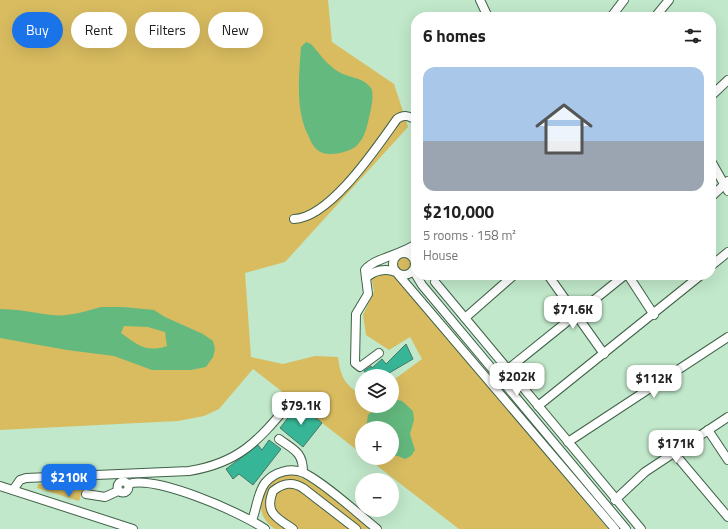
<!DOCTYPE html>
<html lang="en">
<head>
<meta charset="utf-8">
<style>
	:root { --surface:#fff; --page:#f6f6f6; --text:#222; --muted:#767676; --accent:#1a73e8 }
	body { margin:0; font-family:"Titillium Web",sans-serif; background:var(--page); color:var(--text); height:100vh; display:flex; flex-direction:column; font-size:15px; white-space:nowrap }
	* { box-sizing:border-box; margin:0 }
	p { font-size:13px; color:var(--muted) }
	.icon { flex:none; width:22px; height:22px; fill:none; stroke:currentColor; stroke-width:2; stroke-linecap:round; stroke-linejoin:round }
	.map { position:relative; flex:1; overflow:hidden }
	.details { position:absolute; left:411px; top:12px; width:305px; height:268px; display:flex; flex-direction:column; background:var(--surface); border-radius:16px; box-shadow:0 4px 16px #0002 }
	.details>* { flex:none }
	.banner { position:absolute; left:12px; top:12px; width:339px; height:36px; display:flex; gap:8px }
	.controls { position:absolute; left:355px; top:369px; display:grid; gap:8px }
	.controls a { display:grid; place-items:center; width:44px; height:44px; border-radius:50%; background:var(--surface); box-shadow:0 4px 16px #0002; font-size:20px }
	.price { position:absolute; translate:-50% -34px; padding:0 9px; border-radius:8px; background:#fff; color:#222; font-size:13px; line-height:26px; filter:drop-shadow(0 1px 2px #0008) }
	.price::after { content:''; position:absolute; left:50%; top:24px; width:12px; height:9px; margin-left:-6px; background:inherit; clip-path:polygon(0 0,100% 0,50% 100%) }
	.price.current { background:var(--accent); color:#fff }
	ul { padding:0; list-style:none }
	li { display:grid; align-content:center; gap:8px; height:212px; padding:0 12px }
	li span { display:grid; place-items:center; height:124px; border-radius:12px; color:#555 }
	li>.icon { margin-inline-start:auto }
	span .icon { width:72px; height:72px; fill:#fffc; stroke-width:1 }
	li b { font-size:17px }
	h2 { display:flex; justify-content:space-between; align-items:center; height:48px; padding:0 12px; font-size:17px }
	.tag { padding:0 14px; border-radius:18px; background:var(--surface); box-shadow:0 4px 16px #0002; font-size:14px; line-height:36px }
	.tag.current { background:var(--accent); color:#fff }
	.map>svg:first-child { display:block }
</style>
</head>
<body>
<div class="map">
<svg width="728" height="529" viewBox="0 0 728 529">
	<rect width="100%" height="100%" fill="#c1e8ca"/>
	<!-- green -->
	<g fill="#d9bc60">
		<path d="M0,0H328L332,42L394,84L408,127L285,262L245,273L251,357L283,364L315,356L338,357C341,379 345,384 362,396V406H392V381L422,359L410,337L389,350L366,335L363,315L374,291L371,277L389,271L402,282L608,529H459L367,458H392V428H362V454L253,369L219,409L204,416L178,421L0,430Z"/>
		<circle cx="404" cy="264" r="8"/>
		<path d="M286,474C311,474 352,513 372,529H275C250,513 261,482 286,474Z"/>
		<path d="M85,482L79,501L37,488L38,484Z"/>
	</g>
	<!-- water -->
	<g fill="#64b97e" fill-rule="evenodd">
		<path d="M306,42L311,44C319,53 328,66 339,72C349,78 363,77 371,88C374,93 372,103 371,109C368,120 367,134 359,143C353,152 333,156 323,153C316,151 311,143 309,137C295,111 299,76 301,47Z"/>
		<path d="M101,307H123L154,310L165,317L203,334L213,341L215,349L213,357L206,367L191,370H152L114,356L67,350L0,338V309C18,309 35,313 52,315C69,317 86,311 101,307ZM124,326L148,327L165,332L167,346C146,353 138,345 121,333Z"/>
		<path d="M394,399L402,401L413,411L414,420L410,434L415,450L411,456L405,459L398,456H392V428H366L368,415L379,406H392V400Z"/>
	</g>
	<!-- building -->
	<g fill="#36b696" stroke="#477668">
		<path d="M406,344L413,359L384,376H368L364,371L371,366L372,368L382,359L386,364Z"/>
		<path d="M299,404L322,423L303,447L280,428Z"/>
		<path d="M269,440L281,449L253,485L239,474L233,479L226,469L258,445L262,450Z"/>
	</g>
	<g fill="none" stroke-linecap="round" stroke-linejoin="round">
		<!-- minor casing -->
		<g stroke="#406249" stroke-width="10">
			<g id="minor">
				<path d="M480,0L488,17"/>
				<path d="M611,17L624,0"/>
				<path d="M655,17L669,0"/>
				<path d="M711,96L728,80"/>
				<path d="M711,161L728,191"/>
				<path d="M711,197L728,181"/>
				<path d="M294,219C330,218 377,147 397,119C404,114 409,116 416,120"/>
				<path d="M416,244C401,255 374,258 365,270L366,278C374,270 386,268 396,272L615,529"/>
				<circle cx="404" cy="264" r="11"/>
				<path d="M711,266L728,252"/>
				<path d="M416,275L422,285L626,529"/>
				<path d="M548,275L604,354"/>
				<path d="M628,275L654,315"/>
				<path d="M366,278L368,294L356,314L355,363L360,367L379,353"/>
				<path d="M435,282L641,529"/>
				<path d="M465,318L514,275"/>
				<path d="M507,370L625,275"/>
				<path d="M538,406L701,275"/>
				<path d="M708,430L728,460"/>
				<path d="M279,439C294,450 303,452 303,472"/>
				<path d="M568,442L728,337"/>
				<path d="M674,453L728,517"/>
				<circle cx="123" cy="487" r="5.5"/>
				<path d="M128,484C156,475 240,512 265,529"/>
				<path d="M0,486L133,529"/>
				<path d="M13,490L20,480L26,478L189,471C239,463 258,441 289,404"/>
				<path d="M86,494L105,497L118,491"/>
				<path d="M615,500L645,472L728,417"/>
				<path d="M252,520C257,508 257,494 265,483C274,472 291,467 304,473C326,484 357,513 377,529"/>
				<path d="M293,529C277,518 264,513 273,491C283,483 292,481 303,488L356,529"/>
			</g>
		</g>
		<!-- minor -->
		<use href="#minor" stroke="#fff" stroke-width="8"/>
	</g>
</svg>
<div class="controls">
<a><svg class="icon" aria-label="layers" viewBox="0 0 24 24"><path d="M12 4l9 5-9 5-9-5zM3 14l9 5 9-5"/></svg></a>
<a>+</a>
<a>−</a>
</div>
<b class="price" style="left:573px;top:330px">$71.6K</b>
<b class="price" style="left:517px;top:397px">$202K</b>
<b class="price" style="left:654px;top:399px">$112K</b>
<b class="price" style="left:301px;top:426px">$79.1K</b>
<b class="price" style="left:676px;top:464px">$171K</b>
<b class="price current" style="left:69px;top:498px">$210K</b>
<div class="banner">
<a class="tag current">Buy</a>
<a class="tag">Rent</a>
<a class="tag">Filters</a>
<a class="tag">New</a>
</div>
<section class="details">
<h2>6 homes<svg class="icon" aria-label="filters" viewBox="0 0 24 24"><path d="M4 7h16M4 17h16"/><circle cx="9" cy="7" r="2"/><circle cx="15" cy="17" r="2"/></svg></h2>
<ul>
<li><span style="background:linear-gradient(#a9c7e8 60%,#9aa5b1 0)"><svg class="icon" aria-label="home" viewBox="0 0 24 24"><path d="M3 11l9-7 9 7M6 9v11h12V9"/></svg></span><div><b>$210,000</b><p>5 rooms · 158 m²</p><p>House</p></div></li>
</ul>
</section>
</div>
</body>
</html>
